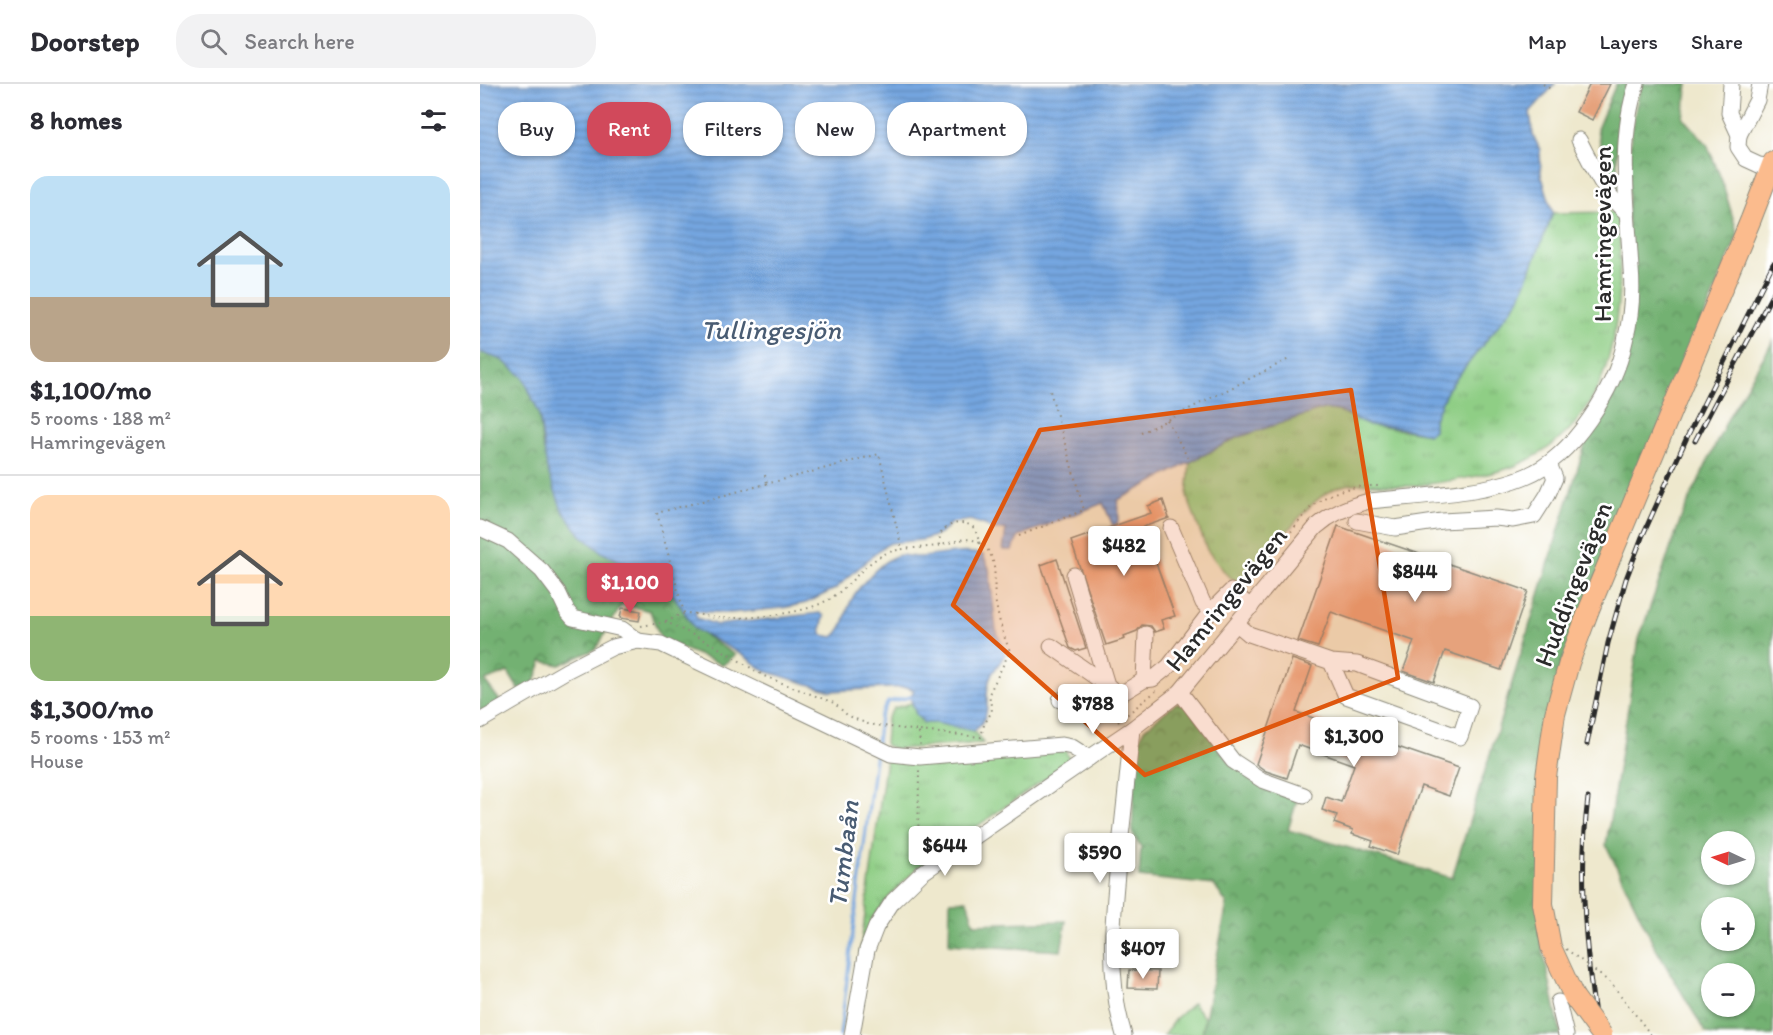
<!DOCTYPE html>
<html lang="en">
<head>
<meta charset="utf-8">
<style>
	:root { --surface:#fff; --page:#f2f2f3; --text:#2b2b33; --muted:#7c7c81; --line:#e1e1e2; --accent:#d1495b }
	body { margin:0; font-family:Itim,sans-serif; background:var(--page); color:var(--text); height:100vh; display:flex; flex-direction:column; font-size:22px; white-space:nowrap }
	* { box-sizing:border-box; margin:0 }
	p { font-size:20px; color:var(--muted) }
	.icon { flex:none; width:33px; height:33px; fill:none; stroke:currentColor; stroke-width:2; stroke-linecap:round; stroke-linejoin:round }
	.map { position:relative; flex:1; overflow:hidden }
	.panel { display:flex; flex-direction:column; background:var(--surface); width:480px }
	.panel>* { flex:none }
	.top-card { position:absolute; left:18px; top:18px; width:570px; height:54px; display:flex; gap:12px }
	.needle { width:39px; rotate:274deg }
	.controls { position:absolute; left:1221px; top:747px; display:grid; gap:12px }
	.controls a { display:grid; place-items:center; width:54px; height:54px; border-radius:50%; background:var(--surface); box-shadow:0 2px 4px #0004; font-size:30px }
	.price { position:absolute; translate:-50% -51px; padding:0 14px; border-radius:6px; background:#fff; color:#222; font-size:20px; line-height:39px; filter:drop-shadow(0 2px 3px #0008) }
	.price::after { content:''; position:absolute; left:50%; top:36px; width:18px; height:14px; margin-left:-9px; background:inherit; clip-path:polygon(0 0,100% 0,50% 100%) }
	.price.selected { background:var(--accent); color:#fff }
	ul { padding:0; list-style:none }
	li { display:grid; align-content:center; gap:12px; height:318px; padding:0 30px }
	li+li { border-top:2px solid var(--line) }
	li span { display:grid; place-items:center; height:186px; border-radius:18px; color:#555 }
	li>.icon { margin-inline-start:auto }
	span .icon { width:108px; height:108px; fill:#fffc; stroke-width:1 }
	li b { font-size:26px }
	h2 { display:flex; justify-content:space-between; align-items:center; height:72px; padding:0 30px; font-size:26px }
	.chip { padding:0 21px; border-radius:24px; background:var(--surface); box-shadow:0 2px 4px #0004; font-size:21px; line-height:54px }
	.chip.selected { background:var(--accent); color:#fff }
	header { display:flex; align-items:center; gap:36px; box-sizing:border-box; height:84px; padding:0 30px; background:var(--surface); border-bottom:2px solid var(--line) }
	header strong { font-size:28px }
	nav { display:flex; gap:33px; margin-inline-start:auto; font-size:21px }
	.search { width:420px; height:54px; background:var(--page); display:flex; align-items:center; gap:15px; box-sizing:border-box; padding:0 21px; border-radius:24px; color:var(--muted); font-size:22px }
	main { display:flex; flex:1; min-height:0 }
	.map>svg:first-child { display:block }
</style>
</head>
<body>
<header>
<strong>Doorstep</strong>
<div class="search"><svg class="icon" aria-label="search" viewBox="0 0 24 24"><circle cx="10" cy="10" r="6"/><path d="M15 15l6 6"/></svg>Search here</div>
<nav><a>Map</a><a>Layers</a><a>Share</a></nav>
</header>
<main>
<section class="panel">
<h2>8 homes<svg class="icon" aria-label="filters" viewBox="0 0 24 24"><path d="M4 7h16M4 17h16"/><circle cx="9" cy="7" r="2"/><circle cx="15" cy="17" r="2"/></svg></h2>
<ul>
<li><span style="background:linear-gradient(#bfe0f5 65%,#b9a48a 0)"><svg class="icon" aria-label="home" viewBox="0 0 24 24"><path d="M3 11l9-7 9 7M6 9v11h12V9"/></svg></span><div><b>$1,100/mo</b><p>5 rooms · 188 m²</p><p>Hamringevägen</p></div></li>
<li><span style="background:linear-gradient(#ffd9b3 65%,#8fb573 0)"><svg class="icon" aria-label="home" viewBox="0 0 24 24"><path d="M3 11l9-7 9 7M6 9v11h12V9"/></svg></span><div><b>$1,300/mo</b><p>5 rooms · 153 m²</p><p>House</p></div></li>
</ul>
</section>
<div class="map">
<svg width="1293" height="951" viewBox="0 0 1293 951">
	<defs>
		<pattern id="grass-tufts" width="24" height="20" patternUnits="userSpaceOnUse" patternTransform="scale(1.5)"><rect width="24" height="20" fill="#8fce85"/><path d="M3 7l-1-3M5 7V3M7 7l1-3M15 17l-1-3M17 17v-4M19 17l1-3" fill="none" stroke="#7cb173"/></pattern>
		<pattern id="forest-crowns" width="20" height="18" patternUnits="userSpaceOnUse" patternTransform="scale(1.5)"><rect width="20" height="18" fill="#73b172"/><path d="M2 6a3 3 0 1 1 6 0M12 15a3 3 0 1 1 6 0" fill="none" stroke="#5f905e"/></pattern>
		<pattern id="water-rules" width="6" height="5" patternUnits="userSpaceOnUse" patternTransform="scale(1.5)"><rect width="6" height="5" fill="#75a6e0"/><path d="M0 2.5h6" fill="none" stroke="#6087b6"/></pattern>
	</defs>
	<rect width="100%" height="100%" fill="#fff"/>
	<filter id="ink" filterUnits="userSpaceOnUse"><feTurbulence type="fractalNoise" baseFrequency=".0167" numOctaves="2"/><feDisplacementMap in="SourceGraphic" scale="12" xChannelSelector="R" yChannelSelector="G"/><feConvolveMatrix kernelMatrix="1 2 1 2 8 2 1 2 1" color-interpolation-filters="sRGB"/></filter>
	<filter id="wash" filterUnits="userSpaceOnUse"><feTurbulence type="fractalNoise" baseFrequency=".008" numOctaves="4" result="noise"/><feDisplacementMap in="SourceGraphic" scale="24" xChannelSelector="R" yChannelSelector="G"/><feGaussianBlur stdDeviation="1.35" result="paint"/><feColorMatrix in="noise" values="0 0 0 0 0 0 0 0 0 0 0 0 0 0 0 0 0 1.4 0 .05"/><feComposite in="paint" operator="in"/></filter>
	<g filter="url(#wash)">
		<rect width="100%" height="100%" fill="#eee8cd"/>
		<!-- grass -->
		<g fill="url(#grass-tufts)" stroke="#5d7c58" stroke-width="1.5">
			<path d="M1139,128C1142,225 1142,338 1035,382C1011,391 981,395 955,399C946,400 937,402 928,402C904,402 879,395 856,404C824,417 787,476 765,504L747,491L727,466L707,412L710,378L756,354L843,325L859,327L889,341L949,350L954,346V335L968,305L1039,215L1073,129Z"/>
			<path d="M432,619L436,630L444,639H456L494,647L503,659L416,665L405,661L407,634L414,624Z"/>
			<path d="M585,665L590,677L436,785L408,814L391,836L380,868L406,675Z"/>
			<path d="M713,919L725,935L722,951H684L694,936Z"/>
		</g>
		<!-- forest -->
		<g fill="url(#forest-crowns)" stroke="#4f6e4e" stroke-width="1.5" fill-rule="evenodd">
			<path d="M1136,0H1147C1134,37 1137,68 1138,107L1130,103L1117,45Z"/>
			<path d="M1161,0H1208L1203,33L1227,60L1242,97L1258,151L1081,579L1059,848L1081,951H722L747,820L734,801L659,793L661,763L652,749L656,663L664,645L696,619L706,621L752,681L817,716L808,746L972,794L1108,351L1123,331L1142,290L1151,47Z"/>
			<path d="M1293,257V951H1232L1225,948L1176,865L1126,761L1159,555L1201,434L1249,332ZM1232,758H1264V790H1232ZM1232,824H1264V856H1232ZM1232,890H1264V922H1232Z"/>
			<path d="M0,268L22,276L43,293L59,329L62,359L82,426L101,451L123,469L177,494L194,512L215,545L255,571L243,581L181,556L170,527L142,520L116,565L80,581L62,577L55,598L39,606L28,588L5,597L20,617L14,623L3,627L0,625Z"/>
			<path d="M487,816L494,840L586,837L581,867L469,860L470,817Z"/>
		</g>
		<!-- water -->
		<path fill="url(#water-rules)" stroke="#506886" stroke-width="1.5" d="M0,0H1075L1050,28L1053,51L1060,66L1061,90L1073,129L1039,215L968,305L954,335V346L949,350L920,344L889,341L859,327L843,325L756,354L638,416L639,433L635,446L623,419L539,452L532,466H523L526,445L512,446L505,441L490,436L471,439L460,450L442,456L410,459L400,465L355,505L326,519L303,524L250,529L215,527L217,534L237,541L340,529L344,532L341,546L343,551L353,553C366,543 364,531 371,517C377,504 401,477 416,472C422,469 431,474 439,473C460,472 481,465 503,471L509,484L516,545L525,570C521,578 516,583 512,590C500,614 517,627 494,647L456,639H444L436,630L430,613L434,606L427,603L351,607L285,587L264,572L215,545L194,512L177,494L123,469L101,451L82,426L67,385L59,329L43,293L22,276L0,268Z"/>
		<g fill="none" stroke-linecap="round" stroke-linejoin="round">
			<!-- stream -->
			<g stroke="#75a6e0" stroke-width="3">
				<path d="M397,658L400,632L408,618L430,613"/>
				<path d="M360,951L396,667"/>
			</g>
		</g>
		<g id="blocks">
			<!-- building -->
			<g fill="#e6a27c">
				<path d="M1110,0H1130L1112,36L1096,28Z"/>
				<path d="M683,416L689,434L663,443L695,532L681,536L684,545L675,548L671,542L662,541L657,547L644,552L645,555L626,561L591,457L671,429L668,422Z"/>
				<path d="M858,442L1048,507L1021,586L965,567L954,598L923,587L934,557L851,528L838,563L818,557Z"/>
				<path d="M577,475L606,564L596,567L590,564L561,481Z"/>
				<path d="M142,524L161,527L159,537L140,534Z"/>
				<path d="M812,575L832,582L816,628L979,684L969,712L941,702L917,771L891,762L893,757L872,750L873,746L854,739L857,731L842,726L846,713L861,718L874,681L818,661L807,694L786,687L776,680Z"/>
				<path d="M649,848L679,850L677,870L647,868Z"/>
				<path d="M649,886L678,887L677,905L648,904Z"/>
			</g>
		</g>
	</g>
	<g filter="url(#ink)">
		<use href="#blocks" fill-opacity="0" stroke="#8c8a7c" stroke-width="1.5"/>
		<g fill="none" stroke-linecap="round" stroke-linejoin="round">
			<!-- minor casing -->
			<g stroke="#8c8a7c" stroke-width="17">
				<g id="minor">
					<path d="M1251,0L1249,29L1259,51L1258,63L1266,75L1279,81L1291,83"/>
					<path d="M1259,51L1277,16L1280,0"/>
					<path d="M1099,56C1113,82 1124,111 1147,129"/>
					<path d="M877,437L915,444L962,437L1016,434L1033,436L1054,432L1068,410L1075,394L1069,380"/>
					<path d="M0,444L28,457L62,487L78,508L87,527L93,534L142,545L158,557"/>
					<path d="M691,444L723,519L731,527"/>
					<path d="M594,491L627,601L639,611"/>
					<path d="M757,540L769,550L851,578L877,580L990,622L980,653L866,612L851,578"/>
					<path d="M571,562L627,601"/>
					<path d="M664,596L666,550"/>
					<path d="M700,608L753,677L782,696L824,711"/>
					<path d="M580,616L627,615L639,611L664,596L673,595L689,582L731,527L751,507L771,523"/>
					<path d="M0,637L86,587L133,563L158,557L181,560L411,670L440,673L582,661L592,663L609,674L652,645L700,608L836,443C852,429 868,422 889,417C935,412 1004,410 1046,392C1093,373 1135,305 1145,257C1151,234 1153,208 1151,185C1148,127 1137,55 1157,0"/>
					<path d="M1078,918L1086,951"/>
					<path d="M372,951L387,866L396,843L413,817L442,789L609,674"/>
					<path d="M644,951C626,891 633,830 639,769C644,728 648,687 652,645"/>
				</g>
			</g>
			<!-- major casing -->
			<g stroke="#8c8a7c" stroke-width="22">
				<path id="major" d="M1094,913L1071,863L1063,820L1066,693L1075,630L1089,579L1110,523L1271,135L1293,78"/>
			</g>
			<!-- path -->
			<g stroke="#8c8a7c" stroke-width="2" stroke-dasharray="1.5 4.5" stroke-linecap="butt">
				<path d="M1063,0L1072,6"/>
				<path d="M687,336L710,378"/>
				<path d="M661,349L811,274"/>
				<path d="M285,391L287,399"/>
				<path d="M539,452L604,426L570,307"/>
				<path d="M459,461C459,461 460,452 460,451C466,438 486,435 495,445L500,460"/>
				<path d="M766,504L829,425C850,407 871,401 899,402"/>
				<path d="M204,529L177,429L399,370L422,465"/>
				<path d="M186,538C191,536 197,531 203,530C213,527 227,534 239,534C267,535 316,531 342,519C366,508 379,485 399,473C418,461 440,466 461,461C477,458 488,449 504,462C519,476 513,496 515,514C518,533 522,549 530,567L509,610L512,627L504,641L501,653L439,647"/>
				<path d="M161,542L186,538L234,561L284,592L354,619L367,631L378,636L388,640L439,647L440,661"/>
				<path d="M638,638L676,607"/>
				<path d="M438,778L439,684"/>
			</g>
			<!-- minor -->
			<use href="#minor" stroke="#fff" stroke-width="15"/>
			<!-- major -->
			<use href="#major" stroke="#fbbb8d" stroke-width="20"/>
			<!-- rail casing -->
			<g stroke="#2b2b2b" stroke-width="5">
				<g id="rail">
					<path d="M1215,357L1293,209"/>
					<path d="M1107,660L1128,559L1146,495L1162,453L1208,351L1293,180"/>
					<path d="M1108,714C1098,794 1106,872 1118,951"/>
				</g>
			</g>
			<!-- rail -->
			<use href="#rail" stroke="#fff" stroke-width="3" stroke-dasharray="9" stroke-linecap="butt"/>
			<!-- major-bridge casing -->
			<g stroke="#8c8a7c" stroke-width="22" stroke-linecap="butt">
				<path id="major-bridge" d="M1094,913L1122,951"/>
			</g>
			<!-- path-bridge -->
			<path stroke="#8c8a7c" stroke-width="2" stroke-dasharray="1.5 4.5" stroke-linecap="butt" d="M1086,865L1132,900L1171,951"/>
			<!-- major-bridge -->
			<use href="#major-bridge" stroke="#fbbb8d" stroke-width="20"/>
		</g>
	</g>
	<!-- marked area -->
	<path fill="#df570e" fill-opacity="0.2" stroke="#df570e" stroke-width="4.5" stroke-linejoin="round" d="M871,306L918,594L665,691L473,521L560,346Z"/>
	<g text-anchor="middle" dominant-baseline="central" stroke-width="5" stroke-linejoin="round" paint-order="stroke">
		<!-- street labels -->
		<g font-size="26" fill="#2b2b2b" stroke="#fff">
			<text transform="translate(1122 150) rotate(-90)">Hamringevägen</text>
			<text transform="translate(1093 500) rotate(-69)">Huddingevägen</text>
			<text transform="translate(746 515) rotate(-51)">Hamringevägen</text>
		</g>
		<!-- water labels -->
		<g font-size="27" font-style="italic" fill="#495c73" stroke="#fff">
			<text x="291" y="245">Tullingesjön</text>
			<text transform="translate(363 770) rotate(-83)">Tumbaån</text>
		</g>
	</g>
</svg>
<div class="controls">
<a><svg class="needle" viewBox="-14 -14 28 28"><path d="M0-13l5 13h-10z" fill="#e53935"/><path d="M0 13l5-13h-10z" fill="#7c7c81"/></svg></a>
<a>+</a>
<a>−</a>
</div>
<b class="price" style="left:644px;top:493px">$482</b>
<b class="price" style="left:935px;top:519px">$844</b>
<b class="price selected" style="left:150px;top:530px">$1,100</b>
<b class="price" style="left:613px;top:651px">$788</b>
<b class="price" style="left:874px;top:684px">$1,300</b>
<b class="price" style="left:465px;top:793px">$644</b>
<b class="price" style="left:620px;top:800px">$590</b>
<b class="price" style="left:663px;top:896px">$407</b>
<div class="top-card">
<a class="chip">Buy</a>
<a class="chip selected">Rent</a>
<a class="chip">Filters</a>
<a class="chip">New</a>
<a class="chip">Apartment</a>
</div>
</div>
</main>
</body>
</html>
